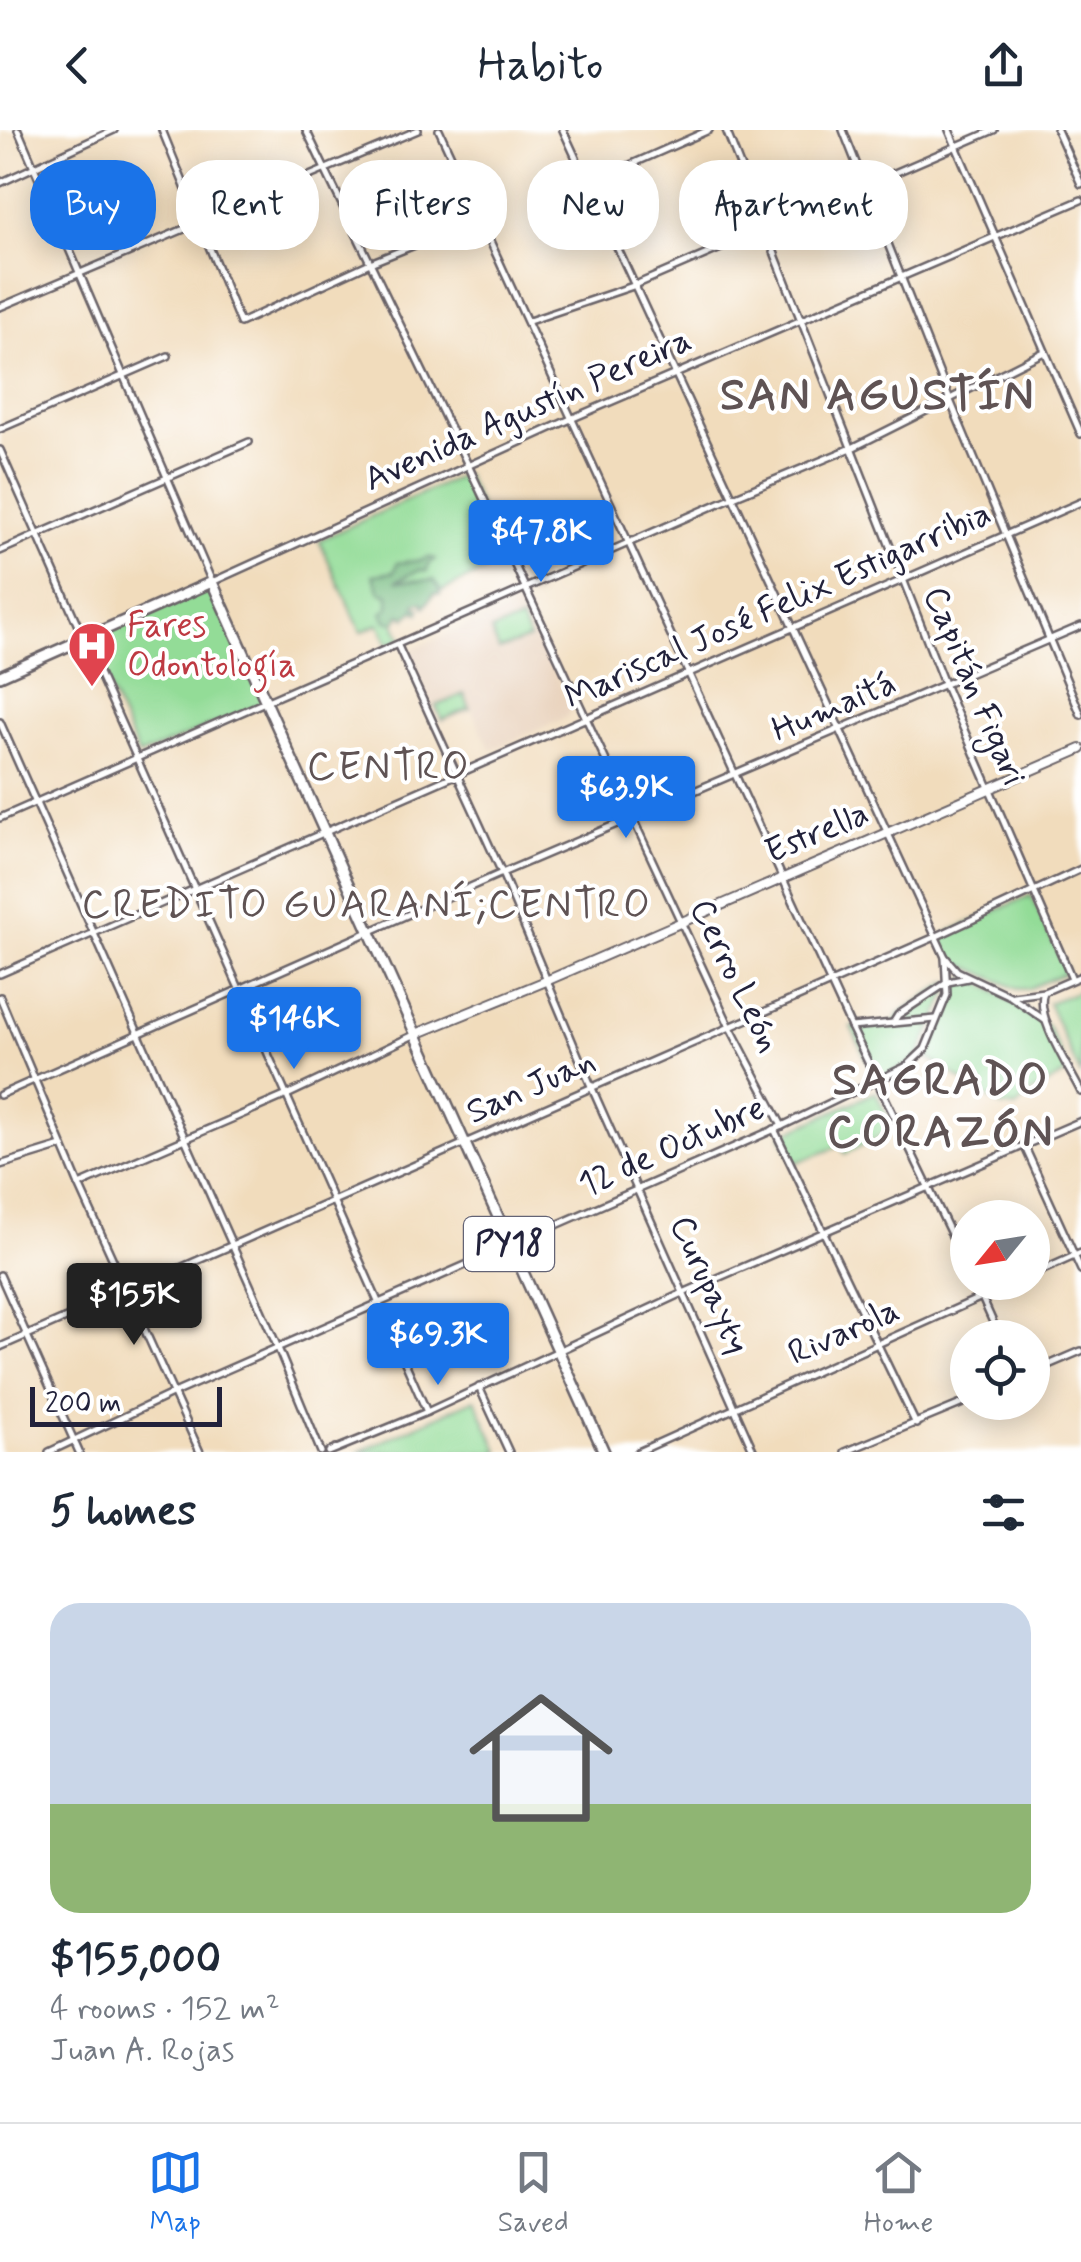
<!DOCTYPE html>
<html lang="en">
<head>
<meta charset="utf-8">
<style>
	:root { --surface:#fff; --page:#f6f6f7; --text:#1f2937; --muted:#747a83; --line:#e0e1e3; --accent:#1a73e8 }
	body { margin:0; font-family:Mynerve,sans-serif; background:var(--page); color:var(--text); height:100vh; display:flex; flex-direction:column; font-size:38px; white-space:nowrap }
	* { box-sizing:border-box; margin:0 }
	p { font-size:32px; color:var(--muted) }
	.icon { flex:none; width:55px; height:55px; fill:none; stroke:currentColor; stroke-width:2; stroke-linecap:round; stroke-linejoin:round }
	.map { position:relative; height:1322px; overflow:hidden }
	.panel { display:flex; flex-direction:column; background:var(--surface); flex:1 }
	.panel>* { flex:none }
	.hud { position:absolute; left:30px; top:30px; width:1022px; height:90px; display:flex; gap:20px }
	.needle { width:65px; rotate:240deg }
	.fabs { position:absolute; left:950px; top:1070px; display:grid; gap:20px }
	.fabs a { display:grid; place-items:center; width:100px; height:100px; border-radius:50%; background:var(--surface); box-shadow:0 5px 25px #0003; font-size:50px }
	.scale { position:absolute; left:30px; bottom:25px; width:192px; box-sizing:border-box; padding-left:10px; border:5px solid #22223b; border-top:0; font-size:28px; line-height:35px; white-space:nowrap; color:#22223b; -webkit-text-stroke:8px #fff; paint-order:stroke }
	.price { position:absolute; translate:-50% -85px; padding:0 22px; border-radius:10px; background:var(--accent); color:#fff; font-size:32px; line-height:65px; filter:drop-shadow(0 2px 5px #0008) }
	.price::after { content:''; position:absolute; left:50%; top:60px; width:30px; height:22px; margin-left:-15px; background:inherit; clip-path:polygon(0 0,100% 0,50% 100%) }
	.price.on { background:#222; color:#fff }
	ul { padding:0; list-style:none }
	li { display:grid; align-content:center; gap:20px; height:530px; padding:0 50px }
	li span { display:grid; place-items:center; height:310px; border-radius:30px; color:#555 }
	li>.icon { margin-inline-start:auto }
	span .icon { width:180px; height:180px; fill:#fffc; stroke-width:1 }
	li b { font-size:42px }
	h2 { display:flex; justify-content:space-between; align-items:center; height:120px; padding:0 50px; font-size:42px }
	.pill { padding:0 35px; border-radius:40px; background:var(--surface); box-shadow:0 5px 25px #0003; font-size:35px; line-height:90px }
	.pill.on { background:var(--accent); color:#fff }
	header { display:flex; justify-content:space-between; align-items:center; height:130px; padding:0 50px; background:var(--surface); font-size:45px; font-weight:600 }
	.tabs { display:flex; justify-content:space-around; align-items:center; height:140px; border-top:2px solid var(--line); background:var(--surface); font-size:28px; color:var(--muted) }
	.tabs a { display:grid; justify-items:center; gap:5px }
	.tabs .on { color:var(--accent) }
	.map>svg:first-child { display:block }
</style>
</head>
<body>
<header><svg class="icon" aria-label="back" viewBox="0 0 24 24"><path d="M15 5l-7 7 7 7"/></svg>Habito<svg class="icon" aria-label="share" viewBox="0 0 24 24"><path d="M12 15V3M7 8l5-5 5 5M5 13v7h14v-7"/></svg></header>
<div class="map">
<svg width="1081" height="1322" viewBox="0 0 1081 1322">
	<rect width="100%" height="100%" fill="#fff"/>
	<filter id="ink" filterUnits="userSpaceOnUse"><feTurbulence type="fractalNoise" baseFrequency=".01" numOctaves="2"/><feDisplacementMap in="SourceGraphic" scale="20" xChannelSelector="R" yChannelSelector="G"/><feConvolveMatrix kernelMatrix="1 2 1 2 8 2 1 2 1" color-interpolation-filters="sRGB"/></filter>
	<filter id="wash" filterUnits="userSpaceOnUse"><feTurbulence type="fractalNoise" baseFrequency=".0048" numOctaves="4" result="noise"/><feDisplacementMap in="SourceGraphic" scale="40" xChannelSelector="R" yChannelSelector="G"/><feGaussianBlur stdDeviation="2.25" result="paint"/><feColorMatrix in="noise" values="0 0 0 0 0 0 0 0 0 0 0 0 0 0 0 0 0 1.4 0 .05"/><feComposite in="paint" operator="in"/></filter>
	<g filter="url(#wash)">
		<rect width="100%" height="100%" fill="#f1dcbc"/>
		<!-- built -->
		<path fill="#e7cfb7" d="M520,473L524,476L571,579L567,587L491,620L472,580L440,594L409,526L411,520Z"/>
		<!-- green -->
		<g fill="#93dc97" stroke="#5a7f69" stroke-width="2.5">
			<path d="M465,344L505,432L391,484L402,509L388,515L379,494L361,502L319,410Z"/>
			<path d="M211,454L265,573L139,626L87,509Z"/>
			<path d="M521,490L529,509L499,520L491,501Z"/>
			<path d="M464,564L470,578L442,590L436,576Z"/>
			<path d="M1031,765L1066,839L1063,844L1027,859H1017L957,832L949,826L940,806Z"/>
			<path d="M971,846L1048,896L1070,942L1029,964L1016,978L1001,976L929,928L960,851Z"/>
			<path d="M948,852L947,865L917,929L877,951L851,897L893,893L898,885Z"/>
			<path d="M1081,860V946L1048,873Z"/>
			<path d="M876,962L893,999L845,1024L840,1016L795,1033L781,1005Z"/>
			<path d="M475,1269L499,1322H359Z"/>
		</g>
		<!-- forest -->
		<path fill="#76bc80" stroke="#4c6f5e" stroke-width="2.5" d="M427,427L435,429L428,434L427,441L419,440L396,451L434,450L440,458V464L434,463L425,477L422,472L416,473L415,477L420,478L419,483L414,481L406,488L401,484L395,493L386,491L382,483L389,477V465L380,462L373,445L394,442L397,433L423,430Z"/>
	</g>
	<g filter="url(#ink)">
		<g fill="none" stroke-linecap="round" stroke-linejoin="round">
			<!-- street casing -->
			<g stroke="#6a6368" stroke-width="10">
				<g id="street">
					<path d="M18,0L212,452L573,288L1081,70"/>
					<path d="M162,0L240,193L370,133L482,88"/>
					<path d="M306,0L468,335L730,897L782,996"/>
					<path d="M439,0L851,897L968,1139"/>
					<path d="M563,0L945,827L957,841L1010,866L1046,891"/>
					<path d="M726,0L945,556L1072,849"/>
					<path d="M843,0L949,268L1081,585"/>
					<path d="M949,0L1081,304"/>
					<path d="M1057,0L1081,54"/>
					<path d="M0,53L114,0"/>
					<path d="M587,54L709,0"/>
					<path d="M0,177L418,0"/>
					<path d="M529,191L633,156L994,0"/>
					<path d="M0,299L168,226"/>
					<path d="M0,320L427,1282"/>
					<path d="M0,421L249,312"/>
					<path d="M398,516L502,743L591,956L754,1322"/>
					<path d="M0,592L278,1218L321,1322"/>
					<path d="M0,688L731,368L854,317L1044,222"/>
					<path d="M0,844L1081,372"/>
					<path d="M1044,862C1034,886 1070,939 1081,962"/>
					<path d="M1013,866L1044,862L1081,846"/>
					<path d="M0,867L79,1055L200,1322"/>
					<path d="M893,893L898,885L948,852L968,848"/>
					<path d="M851,897L936,889"/>
					<path d="M0,965L502,743L1081,496"/>
					<path d="M774,999L916,1294"/>
					<path d="M1024,1015L1081,1140"/>
					<path d="M0,1035L62,1016"/>
					<path d="M79,1055L287,965L416,904"/>
					<path d="M0,1145L79,1322"/>
					<path d="M1032,1145L1081,1123"/>
					<path d="M975,1152L1000,1208"/>
					<path d="M0,1217L935,807L1081,739"/>
					<path d="M1032,1242L1081,1221"/>
					<path d="M479,1257L509,1322"/>
					<path d="M49,1322L174,1263L782,996L907,936L925,919L947,865L945,827"/>
					<path d="M329,1322L427,1282L683,1163L1081,991"/>
					<path d="M638,1322L1015,1152"/>
					<path d="M845,1322L968,1271"/>
				</g>
			</g>
			<!-- secondary casing -->
			<g stroke="#6a6368" stroke-width="12">
				<path id="secondary" d="M416,904L546,851L1081,619"/>
			</g>
			<!-- highway casing -->
			<g stroke="#6a6368" stroke-width="14">
				<path id="highway" d="M0,546L212,452L604,1322"/>
			</g>
			<!-- street -->
			<use href="#street" stroke="#fff" stroke-width="5"/>
			<!-- secondary -->
			<use href="#secondary" stroke="#fff" stroke-width="8"/>
			<!-- highway -->
			<use href="#highway" stroke="#fff" stroke-width="9"/>
		</g>
	</g>
	<!-- icons -->
	<defs>
		<g id="hospital-pin" transform="scale(2.5)"><path d="M0 17L-7.5 6A9.5 9.5 0 1 1 7.5 6Z" fill="#e0444e" stroke="#fff"/><path d="M-5-5h3v3.5h4V-5h3V5h-3V1.5h-4V5h-3Z" fill="#fff"/></g>
	</defs>
	<g fill-rule="evenodd">
		<use href="#hospital-pin" x="92" y="516"/>
	</g>
	<g text-anchor="middle" dominant-baseline="central" stroke-width="8" stroke-linejoin="round" paint-order="stroke">
		<!-- shield labels -->
		<rect fill="#fff" stroke="#646476" stroke-width="2.5" x="464" y="1087" width="90" height="54" rx="8"/>
		<g font-size="32" font-weight="bold" fill="#22223b">
			<text x="509" y="1114">PY18</text>
		</g>
		<!-- street labels -->
		<g font-size="35" fill="#22223b" stroke="#fff">
			<text transform="translate(528 280) rotate(-24)">Avenida Agustín Pereira</text>
			<text transform="translate(778 476) rotate(-24)">Mariscal José Felix Estigarribia</text>
			<text transform="translate(974 556) rotate(67)">Capitán Figari</text>
			<text transform="translate(834 577) rotate(-23)">Humaitá</text>
			<text transform="translate(817 703) rotate(-23)">Estrella</text>
			<text transform="translate(735 846) rotate(64)">Cerro León</text>
			<text transform="translate(531 957) rotate(-24)">San Juan</text>
			<text transform="translate(672 1017) rotate(-24)">12 de Octubre</text>
			<text transform="translate(709 1155) rotate(66)">Curupayty</text>
			<text transform="translate(844 1202) rotate(-24)">Rivarola</text>
		</g>
		<!-- health labels -->
		<g font-size="35" fill="#be3a42" stroke="#fff" text-anchor="start">
			<text x="127" y="496">Fares<tspan x="127" dy="40">Odontología</tspan></text>
		</g>
		<!-- quarter labels -->
		<g font-size="40" letter-spacing="2.5" fill="#5f5354" stroke="#fff">
			<text x="389" y="638">CENTRO</text>
			<text x="367" y="776">CREDITO GUARANÍ;CENTRO</text>
		</g>
		<!-- district labels -->
		<g font-size="45" font-weight="bold" letter-spacing="2.5" fill="#5f5354" stroke="#fff">
			<text x="878" y="266">SAN AGUSTÍN</text>
			<text x="941" y="951">SAGRADO<tspan x="941" dy="52">CORAZÓN</tspan></text>
		</g>
	</g>
</svg>
<div class="fabs">
<a><svg class="needle" viewBox="-14 -14 28 28"><path d="M0-13l5 13h-10z" fill="#e53935"/><path d="M0 13l5-13h-10z" fill="#747a83"/></svg></a>
<a><svg class="icon" aria-label="locate" viewBox="0 0 24 24"><circle cx="12" cy="12" r="6"/><path d="M12 2v4M12 18v4M2 12h4M18 12h4"/></svg></a>
</div>
<div class="scale">200 m</div>
<b class="price" style="left:541px;top:455px">$47.8K</b>
<b class="price" style="left:626px;top:711px">$63.9K</b>
<b class="price" style="left:294px;top:942px">$146K</b>
<b class="price on" style="left:134px;top:1218px">$155K</b>
<b class="price" style="left:438px;top:1258px">$69.3K</b>
<div class="hud">
<a class="pill on">Buy</a>
<a class="pill">Rent</a>
<a class="pill">Filters</a>
<a class="pill">New</a>
<a class="pill">Apartment</a>
</div>
</div>
<section class="panel">
<h2>5 homes<svg class="icon" aria-label="filters" viewBox="0 0 24 24"><path d="M4 7h16M4 17h16"/><circle cx="9" cy="7" r="2"/><circle cx="15" cy="17" r="2"/></svg></h2>
<ul>
<li><span style="background:linear-gradient(#c9d6e8 65%,#8fb573 0)"><svg class="icon" aria-label="home" viewBox="0 0 24 24"><path d="M3 11l9-7 9 7M6 9v11h12V9"/></svg></span><div><b>$155,000</b><p>4 rooms · 152 m²</p><p>Juan A. Rojas</p></div></li>
</ul>
</section>
<nav class="tabs">
<a class="on"><svg class="icon" aria-label="map" viewBox="0 0 24 24"><path d="M3 6l6-2 6 2 6-2v14l-6 2-6-2-6 2zM9 4v14M15 6v14"/></svg>Map</a>
<a><svg class="icon" aria-label="saved" viewBox="0 0 24 24"><path d="M7 4h10v16l-5-4-5 4z"/></svg>Saved</a>
<a><svg class="icon" aria-label="home" viewBox="0 0 24 24"><path d="M3 11l9-7 9 7M6 9v11h12V9"/></svg>Home</a>
</nav>
</body>
</html>
